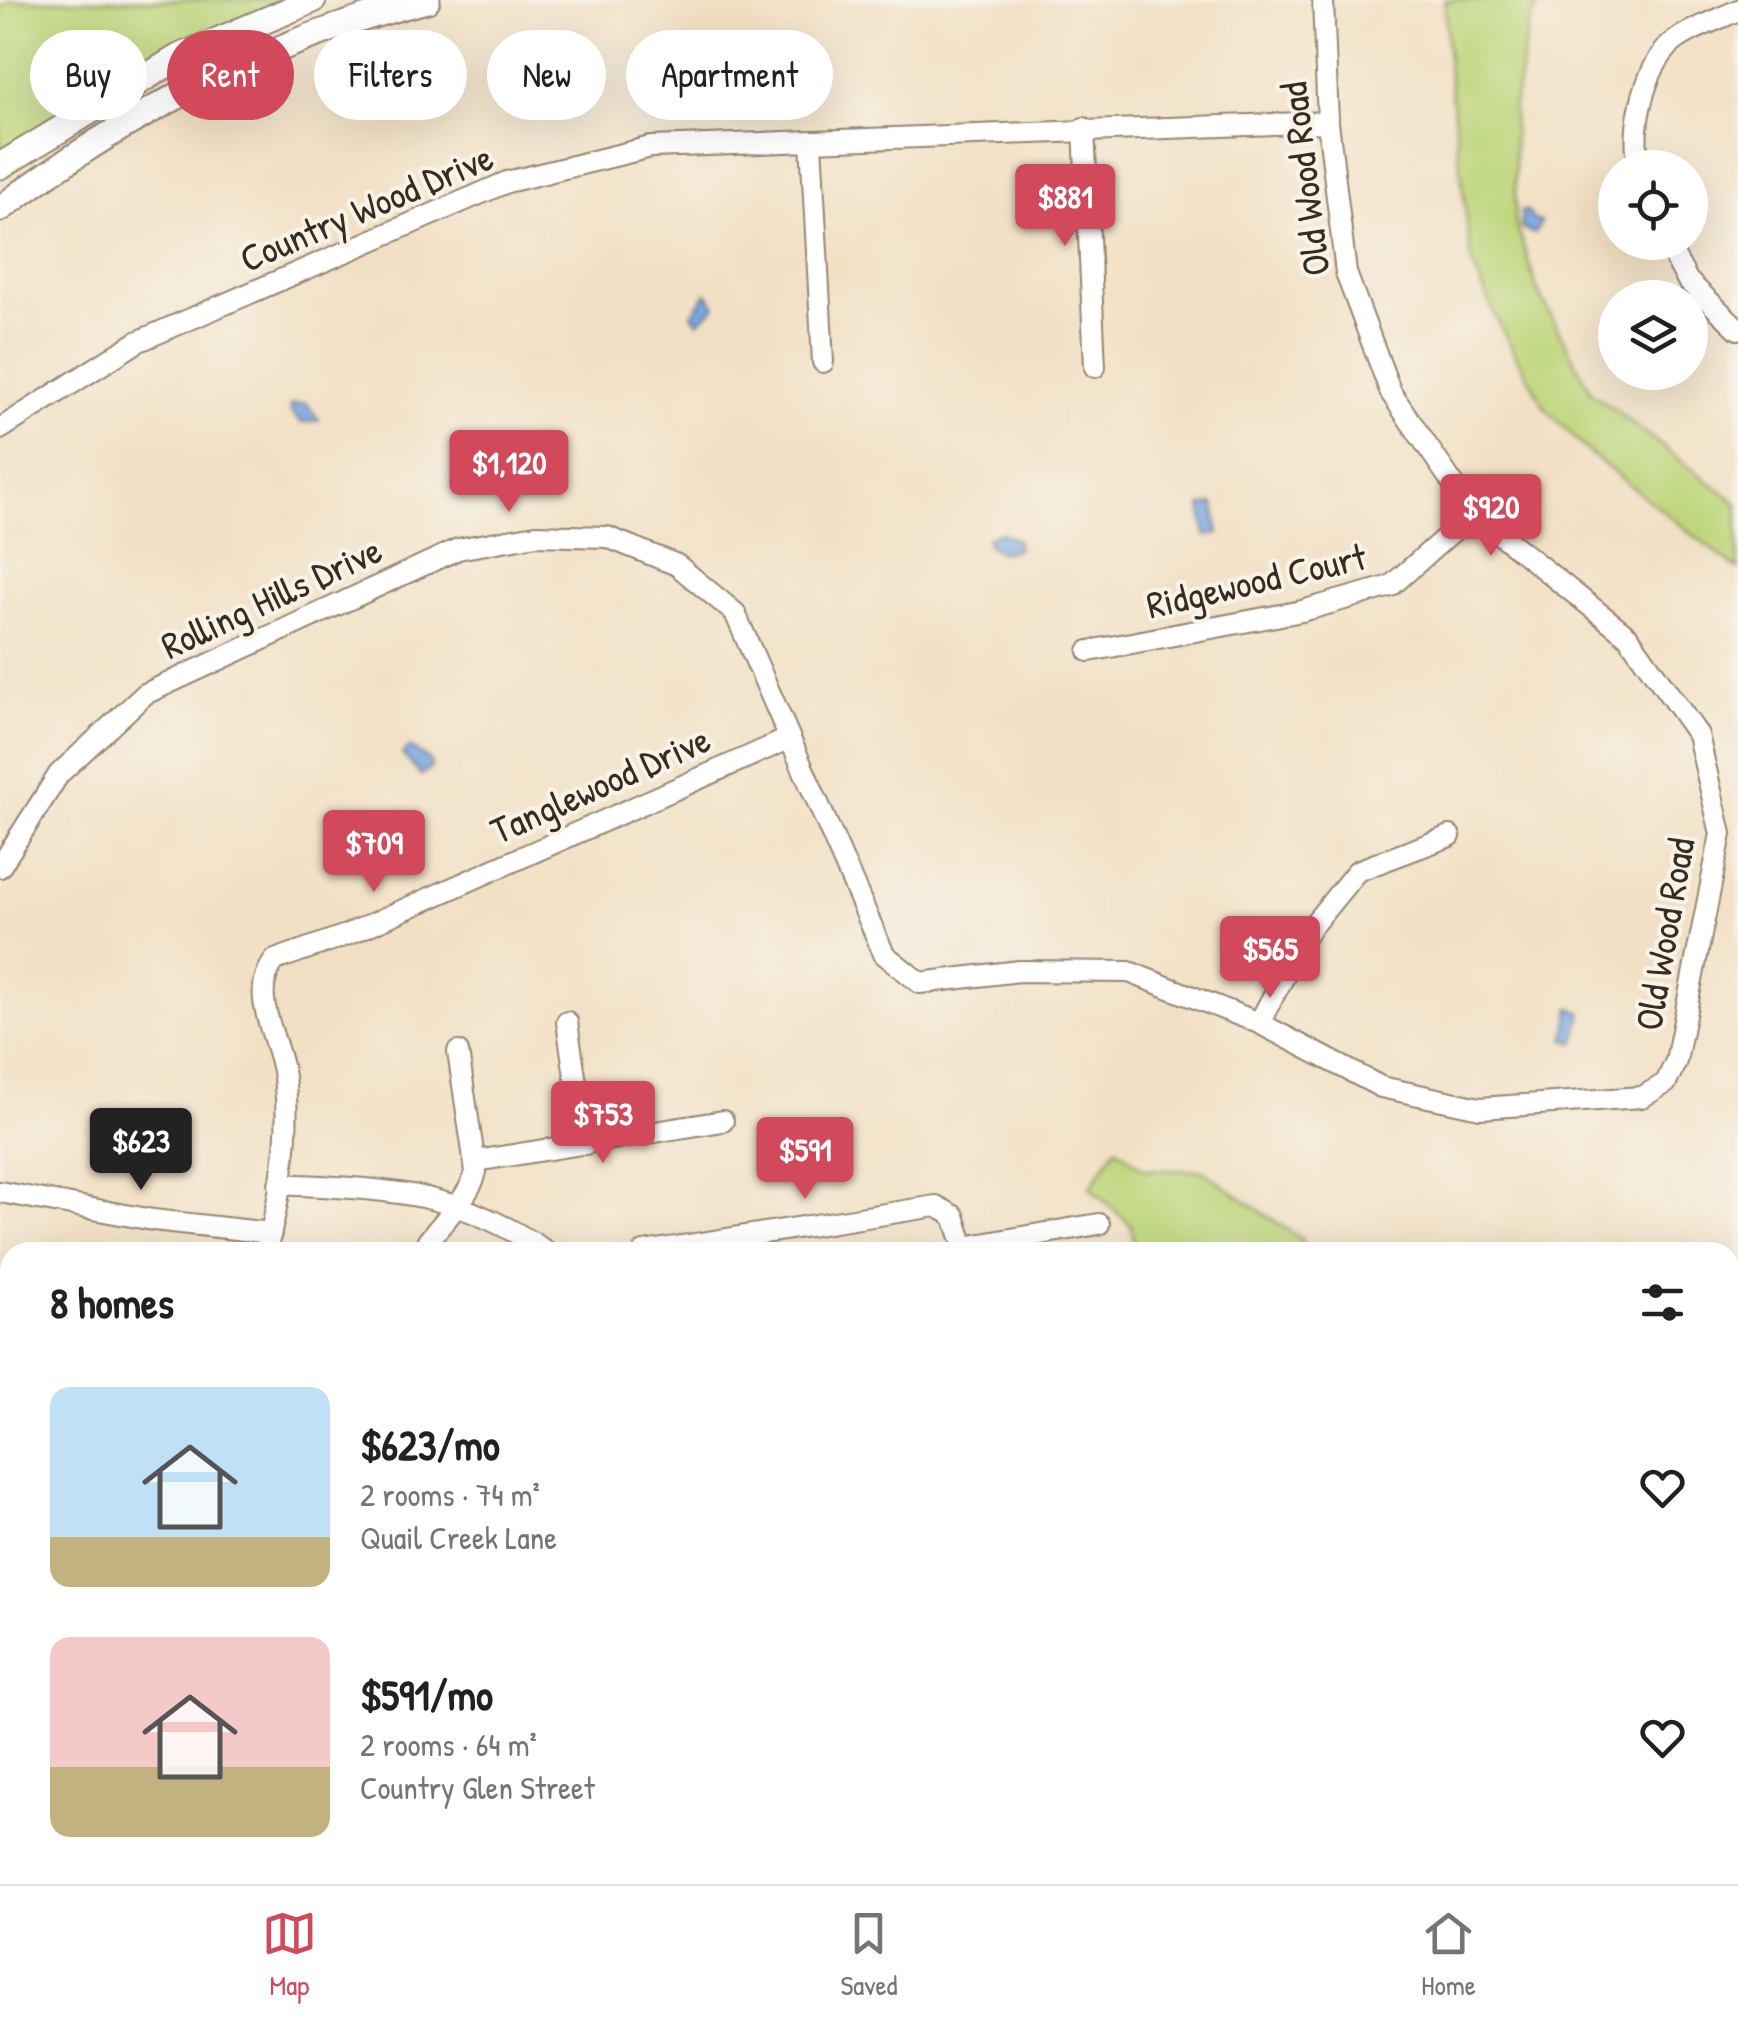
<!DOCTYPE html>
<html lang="en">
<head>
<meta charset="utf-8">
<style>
	:root { --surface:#fff; --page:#f6f6f6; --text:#202124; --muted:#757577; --line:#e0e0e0; --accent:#d1495b }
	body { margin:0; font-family:"Patrick Hand",sans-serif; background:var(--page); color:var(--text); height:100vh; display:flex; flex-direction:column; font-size:38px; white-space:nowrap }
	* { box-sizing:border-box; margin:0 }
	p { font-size:32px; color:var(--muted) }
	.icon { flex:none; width:55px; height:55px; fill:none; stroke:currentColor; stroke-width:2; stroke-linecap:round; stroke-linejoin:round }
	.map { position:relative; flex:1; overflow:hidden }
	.sheet { position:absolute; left:0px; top:1242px; width:1740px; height:642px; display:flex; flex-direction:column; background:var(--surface); border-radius:30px 30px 0 0; box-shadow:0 10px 40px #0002 }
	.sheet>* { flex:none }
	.guide { position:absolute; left:30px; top:30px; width:1000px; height:90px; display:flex; gap:20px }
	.controls { position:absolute; left:1598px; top:150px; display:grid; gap:20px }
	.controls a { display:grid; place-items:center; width:110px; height:110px; border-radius:50%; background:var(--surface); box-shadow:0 10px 40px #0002; font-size:50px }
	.price { position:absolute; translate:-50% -85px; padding:0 22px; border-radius:10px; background:var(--accent); color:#fff; font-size:32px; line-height:65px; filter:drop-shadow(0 2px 5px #0008) }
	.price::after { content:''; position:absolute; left:50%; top:60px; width:30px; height:22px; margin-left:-15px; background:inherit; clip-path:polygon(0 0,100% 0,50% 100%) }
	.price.current { background:#222; color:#fff }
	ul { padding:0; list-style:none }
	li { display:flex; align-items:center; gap:30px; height:250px; padding:0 50px }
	li span { display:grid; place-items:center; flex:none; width:280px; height:200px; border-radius:20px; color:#555 }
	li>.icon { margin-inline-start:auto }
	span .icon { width:120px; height:120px; fill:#fffc; stroke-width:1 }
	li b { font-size:42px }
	h2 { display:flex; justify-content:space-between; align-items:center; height:120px; padding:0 50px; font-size:42px }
	.pill { padding:0 35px; border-radius:45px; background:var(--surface); box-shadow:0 10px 40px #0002; font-size:35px; line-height:90px }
	.pill.current { background:var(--accent); color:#fff }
	.dock { display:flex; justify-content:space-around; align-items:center; height:140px; border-top:2px solid var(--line); background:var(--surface); font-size:28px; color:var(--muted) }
	.dock a { display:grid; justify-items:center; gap:5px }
	.dock .current { color:var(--accent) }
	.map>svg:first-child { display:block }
</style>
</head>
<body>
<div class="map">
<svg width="1738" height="1884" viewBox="0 0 1738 1884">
	<rect width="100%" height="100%" fill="#f7f3e8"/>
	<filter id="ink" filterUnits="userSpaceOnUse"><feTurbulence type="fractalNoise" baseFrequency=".01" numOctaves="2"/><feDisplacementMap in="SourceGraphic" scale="20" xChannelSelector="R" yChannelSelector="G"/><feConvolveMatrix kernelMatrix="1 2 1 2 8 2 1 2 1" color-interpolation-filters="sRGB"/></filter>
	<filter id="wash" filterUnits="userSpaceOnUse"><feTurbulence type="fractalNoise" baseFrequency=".0048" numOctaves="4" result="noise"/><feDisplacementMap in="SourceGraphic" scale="40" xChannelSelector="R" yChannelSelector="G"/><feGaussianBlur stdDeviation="2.25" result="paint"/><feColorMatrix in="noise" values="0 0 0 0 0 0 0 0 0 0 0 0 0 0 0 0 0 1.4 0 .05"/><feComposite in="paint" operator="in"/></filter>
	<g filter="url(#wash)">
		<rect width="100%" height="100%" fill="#f2e0c4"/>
		<!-- green -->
		<g fill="#bed67b" stroke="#7c804c" stroke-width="2.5">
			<path d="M11,0H292L0,157V7Z"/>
			<path d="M1445,0H1540L1528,27L1513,111L1516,223L1537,289L1591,392L1738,504V570L1589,453L1545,408L1500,326L1472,264L1448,67Z"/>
			<path d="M1116,1147L1144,1169L1203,1171L1302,1240V1252H1135L1131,1225L1090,1188Z"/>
			<path d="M1738,1279V1383L1730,1394V1287Z"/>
			<path d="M1730,1798L1738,1814V1855L1730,1861Z"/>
			<path d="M1091,1875H1714V1884H1101L1088,1881Z"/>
		</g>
		<!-- water -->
		<g fill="#78a8e2" stroke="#5a6980" stroke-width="2.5">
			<path d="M1521,211H1528L1533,220L1541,222L1535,234L1522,229Z"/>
			<path d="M707,293L716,306L698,322L692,315Z"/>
			<path d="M306,403L319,420L302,423L291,413V405Z"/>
			<path d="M1214,504L1219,534L1206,536L1201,506Z"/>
			<path d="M1000,532L1017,540V549L1001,553L989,546L987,538Z"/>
			<path d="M410,747L430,761L431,768L421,775L402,754Z"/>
			<path d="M1571,1008L1583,1013L1575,1043L1565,1040Z"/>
		</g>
	</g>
	<g filter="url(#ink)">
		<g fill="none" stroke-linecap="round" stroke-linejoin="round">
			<!-- minor casing -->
			<g stroke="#968571" stroke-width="24">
				<g id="minor">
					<path d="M1084,128L1095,367"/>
					<path d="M811,142L823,362"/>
					<path d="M1640,168C1630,132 1643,75 1668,47C1683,31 1718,20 1738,10"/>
					<path d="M1666,242L1688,281L1738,329"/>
					<path d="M0,429L137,342L507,182L651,147L1328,122"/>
					<path d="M1089,651L1302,611L1391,586L1473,513"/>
					<path d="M0,867L59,774L145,694L458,549L536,535L607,537L677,565L735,613L884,954L920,983L1019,971L1129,972L1259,1023L1381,1087L1480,1108L1642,1097L1666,1083L1676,1061L1721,834L1698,735L1628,636L1473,513L1391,393L1346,273L1328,122L1323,0"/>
					<path d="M567,1022L585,1144"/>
					<path d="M1259,1023L1308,931L1357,871L1450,836"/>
					<path d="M476,1161L723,1121"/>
					<path d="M279,1184C389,1190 452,1188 547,1252"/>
					<path d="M0,1192L153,1220L271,1233"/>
					<path d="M266,1252C280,1197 292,1134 284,1077C279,1036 247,996 275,960L349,934L788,739"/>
					<path d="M420,1252C436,1227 470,1198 476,1172L458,1052"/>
					<path d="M644,1252L936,1206L954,1216L964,1247L1099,1224"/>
					<path d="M0,1348L10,1350"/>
					<path d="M0,1373L10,1374"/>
					<path d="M621,1875L634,1884"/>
					<path d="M949,1875L969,1884"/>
					<path d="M1011,1875L1035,1884"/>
					<path d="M1246,1875L1255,1884"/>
					<path d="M1069,1884L1072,1875"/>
				</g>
			</g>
			<!-- major casing -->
			<g stroke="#968571" stroke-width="29">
				<g id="major">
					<path d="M0,166L179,57L313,0"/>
					<path d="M0,209C126,113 273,39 427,0"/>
				</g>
			</g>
			<!-- minor -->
			<use href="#minor" stroke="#fff" stroke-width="20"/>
			<!-- major -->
			<use href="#major" stroke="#fff" stroke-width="25"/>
		</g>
	</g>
	<g text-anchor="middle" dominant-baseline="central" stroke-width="8" stroke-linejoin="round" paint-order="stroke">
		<!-- street labels -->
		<g font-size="38" fill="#3b2a1e" stroke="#f7f3e8">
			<text transform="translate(1304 179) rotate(-97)">Old Wood Road</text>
			<text transform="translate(366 207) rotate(-23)">Country Wood Drive</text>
			<text transform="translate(1256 580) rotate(-13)">Ridgewood Court</text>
			<text transform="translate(271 597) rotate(-25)">Rolling Hills Drive</text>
			<text transform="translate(600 784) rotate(-24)">Tanglewood Drive</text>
			<text transform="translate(1664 934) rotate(-80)">Old Wood Road</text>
		</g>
	</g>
</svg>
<div class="controls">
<a><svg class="icon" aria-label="locate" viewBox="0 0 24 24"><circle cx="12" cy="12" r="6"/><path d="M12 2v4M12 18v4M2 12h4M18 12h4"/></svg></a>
<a><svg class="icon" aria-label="layers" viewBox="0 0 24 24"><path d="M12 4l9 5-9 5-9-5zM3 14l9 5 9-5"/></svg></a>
</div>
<b class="price" style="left:1065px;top:249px">$881</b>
<b class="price" style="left:509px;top:515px">$1,120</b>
<b class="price" style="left:1491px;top:559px">$920</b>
<b class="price" style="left:374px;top:895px">$709</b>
<b class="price" style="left:1270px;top:1001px">$565</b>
<b class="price" style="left:603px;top:1166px">$753</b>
<b class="price current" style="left:141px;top:1193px">$623</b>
<b class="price" style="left:805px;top:1202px">$591</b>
<div class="guide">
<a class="pill">Buy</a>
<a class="pill current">Rent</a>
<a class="pill">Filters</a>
<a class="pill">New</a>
<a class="pill">Apartment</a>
</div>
<section class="sheet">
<h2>8 homes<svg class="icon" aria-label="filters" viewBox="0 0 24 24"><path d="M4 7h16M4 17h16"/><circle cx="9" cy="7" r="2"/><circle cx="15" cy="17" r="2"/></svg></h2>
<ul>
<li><span style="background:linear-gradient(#bfe0f5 75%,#c2b280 0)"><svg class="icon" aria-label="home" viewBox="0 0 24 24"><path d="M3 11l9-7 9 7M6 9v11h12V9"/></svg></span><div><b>$623/mo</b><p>2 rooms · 74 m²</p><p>Quail Creek Lane</p></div><svg class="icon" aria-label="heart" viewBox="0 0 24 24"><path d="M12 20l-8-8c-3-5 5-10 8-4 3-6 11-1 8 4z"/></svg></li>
<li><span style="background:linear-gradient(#f6c9c9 65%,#c2b280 0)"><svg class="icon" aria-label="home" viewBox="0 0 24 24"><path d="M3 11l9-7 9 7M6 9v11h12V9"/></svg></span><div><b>$591/mo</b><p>2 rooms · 64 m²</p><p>Country Glen Street</p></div><svg class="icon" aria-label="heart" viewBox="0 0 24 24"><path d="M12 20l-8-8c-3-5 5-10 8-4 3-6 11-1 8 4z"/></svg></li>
</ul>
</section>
</div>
<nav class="dock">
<a class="current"><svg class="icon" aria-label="map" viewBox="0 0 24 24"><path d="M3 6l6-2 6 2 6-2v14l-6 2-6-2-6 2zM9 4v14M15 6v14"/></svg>Map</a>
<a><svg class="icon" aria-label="saved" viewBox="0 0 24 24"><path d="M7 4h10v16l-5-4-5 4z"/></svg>Saved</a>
<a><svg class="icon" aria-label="home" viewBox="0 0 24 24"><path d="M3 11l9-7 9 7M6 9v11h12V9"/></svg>Home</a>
</nav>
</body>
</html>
